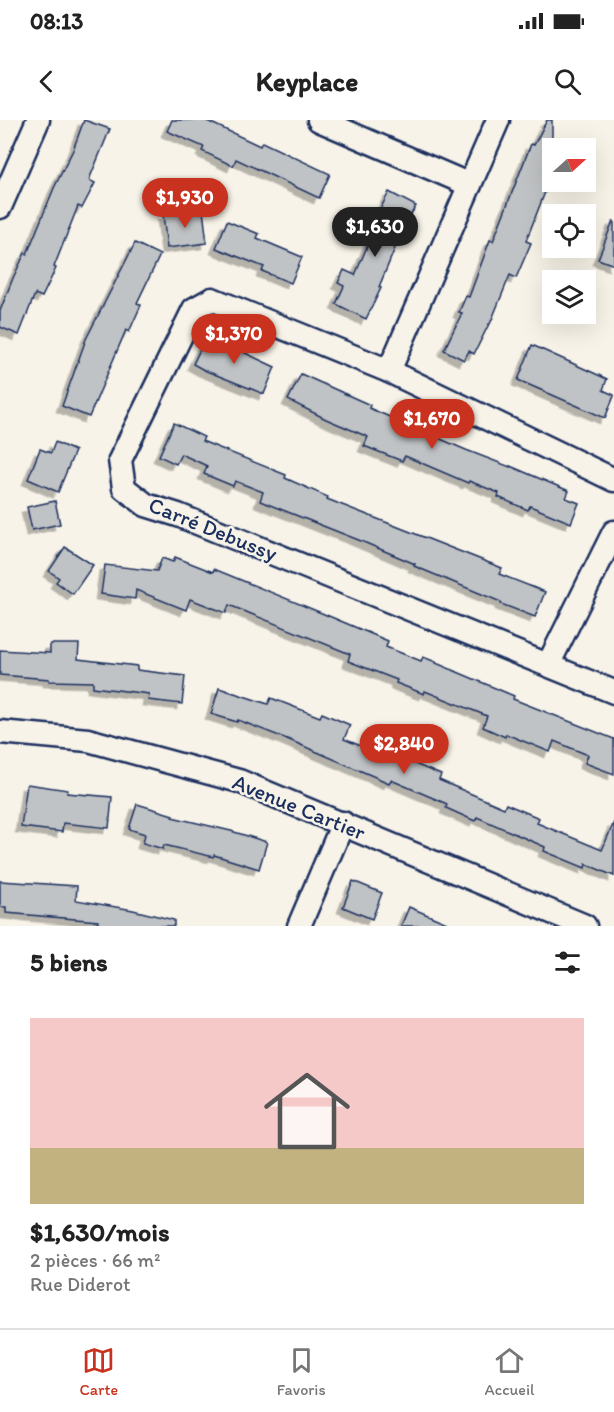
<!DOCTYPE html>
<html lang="fr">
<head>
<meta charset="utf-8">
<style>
	:root { --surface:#fff; --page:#f6f6f6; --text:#222; --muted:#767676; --line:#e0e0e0; --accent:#c8321e }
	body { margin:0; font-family:Itim,sans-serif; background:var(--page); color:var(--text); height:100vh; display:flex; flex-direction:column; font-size:22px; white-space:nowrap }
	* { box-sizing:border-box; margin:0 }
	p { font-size:20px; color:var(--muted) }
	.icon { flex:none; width:33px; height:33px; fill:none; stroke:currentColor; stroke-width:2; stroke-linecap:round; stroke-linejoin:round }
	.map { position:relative; height:806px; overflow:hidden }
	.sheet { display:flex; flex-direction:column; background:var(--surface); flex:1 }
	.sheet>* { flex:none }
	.needle { width:39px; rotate:69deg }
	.tools { position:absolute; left:542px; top:18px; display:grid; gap:12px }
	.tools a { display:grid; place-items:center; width:54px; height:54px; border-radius:0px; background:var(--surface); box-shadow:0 6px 24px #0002; font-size:30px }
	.price { position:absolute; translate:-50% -51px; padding:0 14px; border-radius:21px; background:var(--accent); color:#fff; font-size:20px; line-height:39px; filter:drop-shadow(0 2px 3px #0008) }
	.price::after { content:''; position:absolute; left:50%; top:36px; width:18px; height:14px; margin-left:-9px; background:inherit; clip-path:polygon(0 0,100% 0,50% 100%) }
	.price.on { background:#222; color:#fff }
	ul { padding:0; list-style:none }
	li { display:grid; align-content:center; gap:12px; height:318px; padding:0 30px }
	li span { display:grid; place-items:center; height:186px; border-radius:0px; color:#555 }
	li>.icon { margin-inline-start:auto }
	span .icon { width:108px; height:108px; fill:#fffc; stroke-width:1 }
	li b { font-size:26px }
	h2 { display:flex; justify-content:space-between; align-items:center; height:72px; padding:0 30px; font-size:26px }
	.status { display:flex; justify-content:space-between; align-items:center; height:42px; padding:0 30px; background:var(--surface); direction:ltr }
	.status svg { height:16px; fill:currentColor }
	header { display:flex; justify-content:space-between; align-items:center; height:78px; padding:0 30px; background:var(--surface); font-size:27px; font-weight:700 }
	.tabs { display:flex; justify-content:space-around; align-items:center; height:84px; border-top:2px solid var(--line); background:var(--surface); font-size:16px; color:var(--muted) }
	.tabs a { display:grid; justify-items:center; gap:3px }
	.tabs .on { color:var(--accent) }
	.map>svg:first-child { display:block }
</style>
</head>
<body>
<div class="status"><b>08:13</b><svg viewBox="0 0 49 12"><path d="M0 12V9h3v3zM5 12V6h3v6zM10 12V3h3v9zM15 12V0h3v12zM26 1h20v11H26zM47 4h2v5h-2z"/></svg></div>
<header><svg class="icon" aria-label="back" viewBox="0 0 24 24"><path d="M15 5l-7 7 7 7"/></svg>Keyplace<svg class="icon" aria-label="search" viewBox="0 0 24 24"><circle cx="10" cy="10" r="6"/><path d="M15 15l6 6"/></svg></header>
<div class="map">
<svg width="614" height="806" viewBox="0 0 614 806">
	<defs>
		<filter id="shadow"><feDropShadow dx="-5.5" dy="5.5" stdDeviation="0" flood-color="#0004"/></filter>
	</defs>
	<rect width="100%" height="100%" fill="#f7f3e8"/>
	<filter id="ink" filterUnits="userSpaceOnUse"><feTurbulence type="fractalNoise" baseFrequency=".0167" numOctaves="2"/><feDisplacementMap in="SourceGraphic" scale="12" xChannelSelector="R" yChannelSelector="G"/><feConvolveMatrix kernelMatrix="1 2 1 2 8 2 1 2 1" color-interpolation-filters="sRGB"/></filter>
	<g filter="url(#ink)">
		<!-- building -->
		<g fill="#c0c3c5" stroke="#1b2f5e" stroke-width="1.5" filter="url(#shadow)">
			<path d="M84,0L110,9L89,60L95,63L82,88L78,86L54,147L56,148L42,177L35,174L19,215L0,207V191L13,158L25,133L27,134L54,68L73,30Z"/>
			<path d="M172,0H205L260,26L262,22L330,54L319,78L236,39L233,46L202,31L204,27L167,11Z"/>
			<path d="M547,0H552V54L526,121L531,123L516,158L510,155L490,204H489L474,234L469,231L464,240L444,230L462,193L459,192L466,176L469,177L490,120L493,121L531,24L534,25Z"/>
			<path d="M389,72L416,86L405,104L379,167L381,168L366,199L336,184L344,166L338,163L344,150L355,155L377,103L374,101Z"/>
			<path d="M203,90L207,123L167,128L163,95Z"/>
			<path d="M227,101L259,114L257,118L302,137L291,163L262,151L264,147L216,128Z"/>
			<path d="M613,101H614V145L598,139Z"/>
			<path d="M135,123L160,135L137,183L141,185L129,212L126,210L89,297L62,286L86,219Z"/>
			<path d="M207,215L275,247L264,274L204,250L193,244Z"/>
			<path d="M532,225L607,259L603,270L614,275V276L605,298L518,260Z"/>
			<path d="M301,254L370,285L369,288L466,330L510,347V346L569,371L566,378L579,383L571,403L530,386L528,390L498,377L499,373L469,361L468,363L405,336L402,341L364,326L368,317L326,299L288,280Z"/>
			<path d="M174,303L204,317L202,321L286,355L285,358L328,377L327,379L502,448L499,454L545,472L535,497L501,484V482L414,446L415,444L361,421L260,381L263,372L235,361L233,366L204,354L207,346L181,334L176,344L159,336Z"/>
			<path d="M55,322L75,331L58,372L28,359L40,329L51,333Z"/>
			<path d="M55,381L60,404L32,410L27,387Z"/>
			<path d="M65,427L93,445L73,474L56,462L59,458L49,451Z"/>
			<path d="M175,437L213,452L214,449L324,494L388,521L386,527L421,541L423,537L436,542V543L514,576L513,579L614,619V654L585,643L588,635L554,621L550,632L506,614L505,617L483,607L487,596L425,571L424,574L396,563L397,560L348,541L350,534L229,485L226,493L190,479L186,490L136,470L135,479L101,474L105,445L157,451L162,438L173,442Z"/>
			<path d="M50,524H79L78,539L137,546V550L185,556L182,584L148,580L149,574L93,567V562L49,561V559L0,555V530L50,533Z"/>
			<path d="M219,568L268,584L271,578L320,597L322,593L350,605L344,619L407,645L408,641L441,655L439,660L504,688L506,684L539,698L537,703L602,730L614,702V756L586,744L585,748L544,731L545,727L477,697L475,701L446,688L447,684L391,660L389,663L287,619L238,600L237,602L211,594Z"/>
			<path d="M27,664L68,670L67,673L112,677L109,708L63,703L62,712L21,707Z"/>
			<path d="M137,684L173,695L172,697L231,711L267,722L259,749L214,735L213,737L164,725L163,729L143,723L145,714L129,709Z"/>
			<path d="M0,761L77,766L76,780L133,790L174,800V806H97L98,801L6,793V787H0Z"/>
			<path d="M353,761L382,773L372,799L343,787Z"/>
			<path d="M409,787L454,806H401Z"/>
		</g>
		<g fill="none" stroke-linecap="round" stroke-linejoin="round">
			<!-- minor casing -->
			<g stroke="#1b2f5e" stroke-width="27">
				<g id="minor">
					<path d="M319,0L470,65"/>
					<path d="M0,87L38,0"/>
					<path d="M389,251L498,0"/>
					<path d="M614,360L389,251L212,179L194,189L120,340L124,368L146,385L178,395L614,572"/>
					<path d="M548,545L614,412"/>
					<path d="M0,612L88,620L239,661L585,806"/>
					<path d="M299,806L343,703"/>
				</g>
			</g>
			<!-- minor -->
			<use href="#minor" stroke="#f7f3e8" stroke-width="22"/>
		</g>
	</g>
	<g text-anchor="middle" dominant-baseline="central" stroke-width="5" stroke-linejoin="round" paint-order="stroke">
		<!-- street labels -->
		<g font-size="22" fill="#1b2f5e" stroke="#f7f3e8">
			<text transform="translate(213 409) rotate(22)">Carré Debussy</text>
			<text transform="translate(299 687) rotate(22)">Avenue Cartier</text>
		</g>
	</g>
</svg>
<div class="tools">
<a><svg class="needle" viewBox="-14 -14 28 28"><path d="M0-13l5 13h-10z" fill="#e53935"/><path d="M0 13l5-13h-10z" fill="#767676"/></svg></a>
<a><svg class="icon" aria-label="locate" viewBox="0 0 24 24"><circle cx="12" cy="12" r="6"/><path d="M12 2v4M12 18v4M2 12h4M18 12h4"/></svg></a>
<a><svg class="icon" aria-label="layers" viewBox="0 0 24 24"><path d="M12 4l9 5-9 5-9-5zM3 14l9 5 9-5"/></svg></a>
</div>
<b class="price" style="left:185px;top:109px">$1,930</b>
<b class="price on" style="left:375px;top:138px">$1,630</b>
<b class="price" style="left:234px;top:245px">$1,370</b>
<b class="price" style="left:432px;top:330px">$1,670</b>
<b class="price" style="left:404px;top:655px">$2,840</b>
</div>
<section class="sheet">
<h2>5 biens<svg class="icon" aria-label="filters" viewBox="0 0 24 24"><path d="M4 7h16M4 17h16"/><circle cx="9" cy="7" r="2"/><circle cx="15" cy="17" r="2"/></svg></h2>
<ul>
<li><span style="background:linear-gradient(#f6c9c9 70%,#c2b280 0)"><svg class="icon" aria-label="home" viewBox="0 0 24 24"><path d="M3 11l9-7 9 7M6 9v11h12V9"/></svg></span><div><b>$1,630/mois</b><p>2 pièces · 66 m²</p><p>Rue Diderot</p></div></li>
</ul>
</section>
<nav class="tabs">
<a class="on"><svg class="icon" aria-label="map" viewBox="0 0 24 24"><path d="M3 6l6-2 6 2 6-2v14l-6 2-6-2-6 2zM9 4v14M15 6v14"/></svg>Carte</a>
<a><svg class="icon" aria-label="saved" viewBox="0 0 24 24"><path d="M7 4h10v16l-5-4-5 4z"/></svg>Favoris</a>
<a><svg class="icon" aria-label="home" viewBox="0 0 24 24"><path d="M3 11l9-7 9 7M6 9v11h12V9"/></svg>Accueil</a>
</nav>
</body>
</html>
